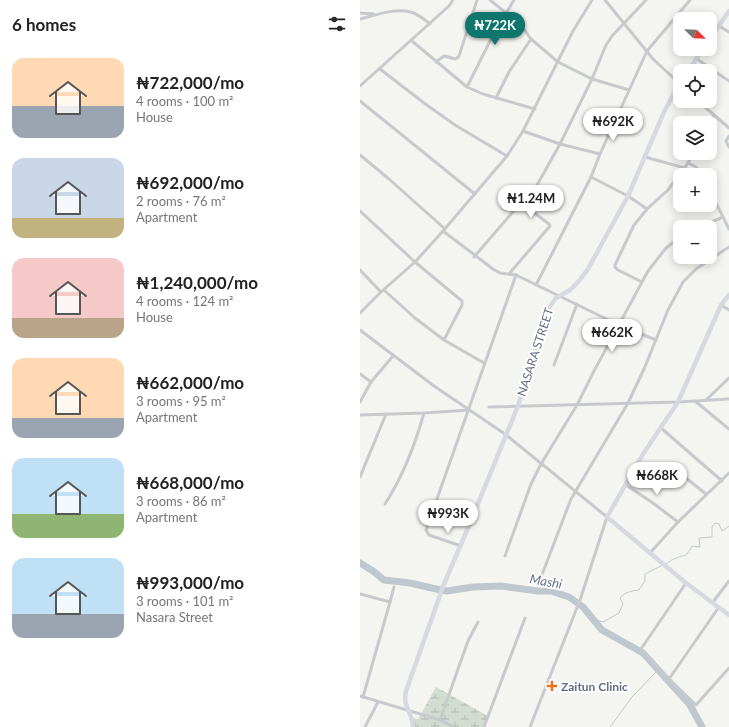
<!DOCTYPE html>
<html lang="en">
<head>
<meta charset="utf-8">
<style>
	:root { --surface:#fff; --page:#f6f6f6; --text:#222; --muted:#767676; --accent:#0f766e }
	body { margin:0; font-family:Lato,sans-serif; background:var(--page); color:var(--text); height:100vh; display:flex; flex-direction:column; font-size:15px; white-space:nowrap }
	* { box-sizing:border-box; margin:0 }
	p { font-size:13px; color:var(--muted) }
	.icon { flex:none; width:22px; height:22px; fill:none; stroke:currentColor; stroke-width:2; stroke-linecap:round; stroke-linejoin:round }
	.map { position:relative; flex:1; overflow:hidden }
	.panel { display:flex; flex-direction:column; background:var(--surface); width:360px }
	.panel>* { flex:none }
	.needle { width:26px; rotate:113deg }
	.tools { position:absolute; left:313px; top:12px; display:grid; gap:8px }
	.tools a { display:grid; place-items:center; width:44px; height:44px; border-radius:8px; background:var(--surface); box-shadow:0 2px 10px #0003; font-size:20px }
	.price { position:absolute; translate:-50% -34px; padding:0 9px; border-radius:14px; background:#fff; color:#222; font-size:13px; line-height:26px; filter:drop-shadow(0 1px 2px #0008) }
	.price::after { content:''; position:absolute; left:50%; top:24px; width:12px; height:9px; margin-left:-6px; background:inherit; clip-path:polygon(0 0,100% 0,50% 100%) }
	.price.active { background:var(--accent); color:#fff }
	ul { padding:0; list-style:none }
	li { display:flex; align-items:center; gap:12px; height:100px; padding:0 12px }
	li span { display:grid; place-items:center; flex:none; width:112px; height:80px; border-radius:12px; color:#555 }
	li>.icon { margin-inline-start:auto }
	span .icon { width:48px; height:48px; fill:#fffc; stroke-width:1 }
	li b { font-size:17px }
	h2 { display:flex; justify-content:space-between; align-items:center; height:48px; padding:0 12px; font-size:17px }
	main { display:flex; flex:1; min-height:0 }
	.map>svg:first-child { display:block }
</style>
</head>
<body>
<main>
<section class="panel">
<h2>6 homes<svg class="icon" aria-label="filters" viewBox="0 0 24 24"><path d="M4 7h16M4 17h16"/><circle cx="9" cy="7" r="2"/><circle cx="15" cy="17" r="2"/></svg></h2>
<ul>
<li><span style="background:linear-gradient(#ffd9b3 60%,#9aa5b1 0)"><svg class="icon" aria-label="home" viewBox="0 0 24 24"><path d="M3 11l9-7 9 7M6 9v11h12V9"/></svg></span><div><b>₦722,000/mo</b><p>4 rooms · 100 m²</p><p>House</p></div></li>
<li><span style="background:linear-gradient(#c9d6e8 75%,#c2b280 0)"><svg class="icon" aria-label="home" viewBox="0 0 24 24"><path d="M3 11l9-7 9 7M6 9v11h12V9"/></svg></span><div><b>₦692,000/mo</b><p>2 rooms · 76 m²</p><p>Apartment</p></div></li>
<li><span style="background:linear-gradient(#f6c9c9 75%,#b9a48a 0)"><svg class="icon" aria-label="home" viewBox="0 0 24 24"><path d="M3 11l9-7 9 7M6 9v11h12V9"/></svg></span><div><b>₦1,240,000/mo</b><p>4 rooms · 124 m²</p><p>House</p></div></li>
<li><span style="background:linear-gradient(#ffd9b3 75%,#9aa5b1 0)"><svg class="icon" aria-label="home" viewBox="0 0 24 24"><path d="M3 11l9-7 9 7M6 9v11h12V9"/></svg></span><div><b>₦662,000/mo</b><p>3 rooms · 95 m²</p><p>Apartment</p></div></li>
<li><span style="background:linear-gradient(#bfe0f5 70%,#8fb573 0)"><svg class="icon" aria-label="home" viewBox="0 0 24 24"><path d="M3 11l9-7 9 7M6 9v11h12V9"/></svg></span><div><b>₦668,000/mo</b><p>3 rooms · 86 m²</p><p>Apartment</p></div></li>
<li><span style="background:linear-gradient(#bfe0f5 70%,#9aa5b1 0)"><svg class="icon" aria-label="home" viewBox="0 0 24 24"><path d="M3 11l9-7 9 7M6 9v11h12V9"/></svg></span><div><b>₦993,000/mo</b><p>3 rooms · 101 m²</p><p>Nasara Street</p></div></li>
</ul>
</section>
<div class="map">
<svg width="369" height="727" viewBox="0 0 369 727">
	<defs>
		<pattern id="wetland-marsh" width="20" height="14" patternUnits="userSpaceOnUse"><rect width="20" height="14" fill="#d3dcd1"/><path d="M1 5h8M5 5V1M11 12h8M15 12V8" fill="none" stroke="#afb7af"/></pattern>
	</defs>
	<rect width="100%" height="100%" fill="#f4f5f0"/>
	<!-- wetland -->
	<path fill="url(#wetland-marsh)" d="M76,687L128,716L124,727H50L53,718L58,719Z"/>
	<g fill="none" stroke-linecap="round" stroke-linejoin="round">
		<!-- stream -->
		<g stroke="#bfc8cf" stroke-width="1">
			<path d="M306,564C309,562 311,560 314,559C326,553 324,560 332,546L340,547L339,538L352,537V527L355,523L359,524L362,531L369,526"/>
			<path d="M233,619L243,622L259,613L263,604L260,598C265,592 271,591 279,590L285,581V574L303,565"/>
			<path d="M250,727L272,697L298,670"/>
		</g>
		<!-- river -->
		<path stroke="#bfc8cf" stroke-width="7" d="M0,563L13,571L24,580L50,583L76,589L87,591L113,587L141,586L178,591H191L209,597L223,607L242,630L283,653L330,705L342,727"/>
		<!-- street -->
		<g stroke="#c7c9cd" stroke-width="3">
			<path d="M130,0L161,25L171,39L198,62L232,79L269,90"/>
			<path d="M245,0L293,59L320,84"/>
			<path d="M0,13L14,14"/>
			<path d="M0,19C16,15 34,8 51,12C58,14 64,19 70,24"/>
			<path d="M359,26L369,32"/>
			<path d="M52,41L107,87L123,94L175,109"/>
			<path d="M337,59L369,81"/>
			<path d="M76,62L84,56L96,59L99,56L117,0"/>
			<path d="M20,69L64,103L95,125L147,156"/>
			<path d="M0,86L89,6L93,0"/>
			<path d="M107,87L131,39L154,0"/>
			<path d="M136,98L149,72L171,39"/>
			<path d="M0,101L115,194"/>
			<path d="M338,101L369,128"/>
			<path d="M349,123L354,115"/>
			<path d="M163,131L200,144L240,154"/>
			<path d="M369,136L366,141L369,147"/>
			<path d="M0,155L29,179L85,229"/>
			<path d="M285,157L325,168"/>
			<path d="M328,163L336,167L342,175"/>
			<path d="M231,177L268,196L287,209"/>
			<path d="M350,191L369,229"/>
			<path d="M0,211L55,262L102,301V305L84,340"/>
			<path d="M340,227L363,217"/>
			<path d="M83,231L133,269L140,273L156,275L259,325L296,340"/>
			<path d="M114,257L158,206L167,203L200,144L232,79L246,45L252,36L286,0"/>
			<path d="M0,270L21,292"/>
			<path d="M149,274L190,226L189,224L164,205"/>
			<path d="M282,282L258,270L255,267V265L274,225L287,209L308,190L328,163L333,153"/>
			<path d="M176,285L231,177L240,154L287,51L330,0"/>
			<path d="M24,290L55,318L84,340L124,363"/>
			<path d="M361,305L369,310"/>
			<path d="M0,313L21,292L55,262L83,231L147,156L163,131L213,31L232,0"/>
			<path d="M0,330L74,386L145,434L247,517L220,600L170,727"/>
			<path d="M194,365L217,304"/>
			<path d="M0,374L11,382"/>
			<path d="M346,400L369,378"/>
			<path d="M335,401L369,429"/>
			<path d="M0,402L11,382L33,356"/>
			<path d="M129,407L318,402L369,399"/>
			<path d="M0,415L64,413L109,410"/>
			<path d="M301,428L362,481"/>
			<path d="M311,466L346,494"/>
			<path d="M0,477L26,414"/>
			<path d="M266,485L293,503L318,522"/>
			<path d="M25,504C43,476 55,445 64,413"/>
			<path d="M101,546L69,535L66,530L156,275"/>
			<path d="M290,553L318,522L369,473"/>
			<path d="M145,556L171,484L181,464L217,405L234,371L288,271L306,248L320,237"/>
			<path d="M326,583L281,649L309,679L336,705L369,668"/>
			<path d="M178,585L211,499L268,403L284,369L308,310L323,282L336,269L369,247"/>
			<path d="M0,594L30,602L3,697"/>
			<path d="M30,602L34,587"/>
			<path d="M353,602L369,581"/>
			<path d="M309,679L359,607"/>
			<path d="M0,696L80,720L94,727"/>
			<path d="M80,720L108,641L118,622"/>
			<path d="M5,727L18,702"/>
			<path d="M124,727L165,618"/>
		</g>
		<!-- secondary -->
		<g stroke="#d6d9df" stroke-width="4.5">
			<path d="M350,39L369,11"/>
			<path d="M328,71L343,49"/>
			<path d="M369,295L361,305L318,402L283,454L247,517L326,583L369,615"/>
			<path d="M53,727C53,713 42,706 46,691L84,584L108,528L158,406L188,309L196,298L210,290L219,281L228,269L268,196L304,112L320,82"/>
		</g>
	</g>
	<!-- markers -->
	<path fill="#ee7317" stroke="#fff" stroke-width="1.5" d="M190 680h4v4h4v4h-4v4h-4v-4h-4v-4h4z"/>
	<g text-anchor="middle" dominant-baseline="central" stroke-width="4" stroke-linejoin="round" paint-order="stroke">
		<!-- street labels -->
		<g font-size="12" fill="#626e84" stroke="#fff">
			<text transform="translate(175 352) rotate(-72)">NASARA STREET</text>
		</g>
		<!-- poi labels -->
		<g font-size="12" font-weight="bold" fill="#626e84" stroke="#fff" text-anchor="start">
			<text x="201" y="686">Zaitun Clinic</text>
		</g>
		<!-- water labels -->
		<g font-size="13" font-style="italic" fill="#627688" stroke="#fff">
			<text transform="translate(186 581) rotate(10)">Mashi</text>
		</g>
	</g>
</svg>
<div class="tools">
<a><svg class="needle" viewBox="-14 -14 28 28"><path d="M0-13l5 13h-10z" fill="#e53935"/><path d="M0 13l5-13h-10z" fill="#767676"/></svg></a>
<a><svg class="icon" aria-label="locate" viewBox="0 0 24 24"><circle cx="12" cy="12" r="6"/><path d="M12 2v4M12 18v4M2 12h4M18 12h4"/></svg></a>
<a><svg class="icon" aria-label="layers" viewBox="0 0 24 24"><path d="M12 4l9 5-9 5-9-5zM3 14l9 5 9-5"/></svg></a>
<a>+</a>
<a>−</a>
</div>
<b class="price active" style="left:135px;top:46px">₦722K</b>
<b class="price" style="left:253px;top:142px">₦692K</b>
<b class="price" style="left:171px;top:219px">₦1.24M</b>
<b class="price" style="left:252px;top:353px">₦662K</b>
<b class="price" style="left:297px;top:496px">₦668K</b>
<b class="price" style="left:88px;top:534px">₦993K</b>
</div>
</main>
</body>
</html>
